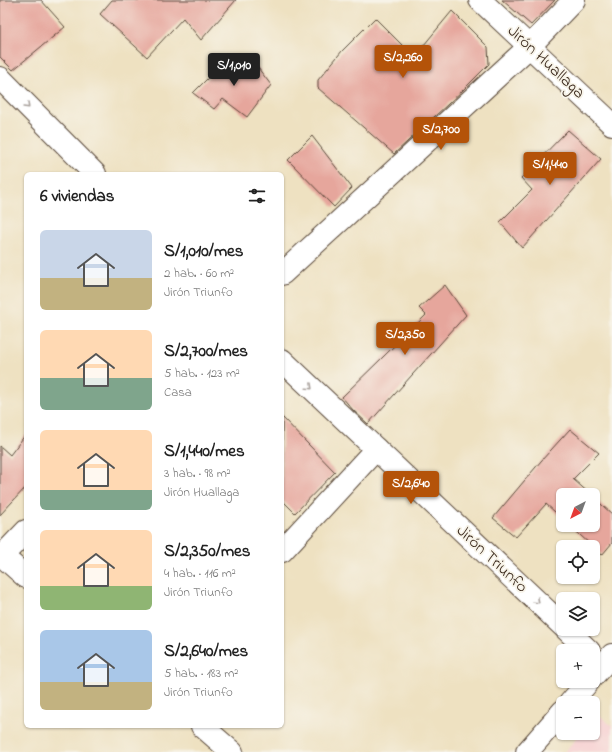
<!DOCTYPE html>
<html lang="es">
<head>
<meta charset="utf-8">
<style>
	:root { --surface:#fff; --page:#f2f2f2; --text:#222; --muted:#767676; --accent:#b45309 }
	body { margin:0; font-family:"Indie Flower",sans-serif; background:var(--page); color:var(--text); height:100vh; display:flex; flex-direction:column; font-size:15px; white-space:nowrap }
	* { box-sizing:border-box; margin:0 }
	p { font-size:13px; color:var(--muted) }
	.icon { flex:none; width:22px; height:22px; fill:none; stroke:currentColor; stroke-width:2; stroke-linecap:round; stroke-linejoin:round }
	.map { position:relative; flex:1; overflow:hidden }
	.details { position:absolute; left:24px; top:172px; width:260px; height:556px; display:flex; flex-direction:column; background:var(--surface); border-radius:6px; box-shadow:0 1px 3px #0004 }
	.details>* { flex:none }
	.needle { width:26px; rotate:221deg }
	.tools { position:absolute; left:556px; top:488px; display:grid; gap:8px }
	.tools a { display:grid; place-items:center; width:44px; height:44px; border-radius:6px; background:var(--surface); box-shadow:0 1px 3px #0004; font-size:20px }
	.price { position:absolute; translate:-50% -34px; padding:0 9px; border-radius:4px; background:var(--accent); color:#fff; font-size:13px; line-height:26px; filter:drop-shadow(0 1px 2px #0008) }
	.price::after { content:''; position:absolute; left:50%; top:24px; width:12px; height:9px; margin-left:-6px; background:inherit; clip-path:polygon(0 0,100% 0,50% 100%) }
	.price.current { background:#222; color:#fff }
	ul { padding:0; list-style:none }
	li { display:flex; align-items:center; gap:12px; height:100px; padding:0 16px }
	li span { display:grid; place-items:center; flex:none; width:112px; height:80px; border-radius:6px; color:#555 }
	li>.icon { margin-inline-start:auto }
	span .icon { width:48px; height:48px; fill:#fffc; stroke-width:1 }
	li b { font-size:17px }
	h2 { display:flex; justify-content:space-between; align-items:center; height:48px; padding:0 16px; font-size:17px }
	.map>svg:first-child { display:block }
</style>
</head>
<body>
<div class="map">
<svg width="612" height="752" viewBox="0 0 612 752">
	<rect width="100%" height="100%" fill="#f7f3e8"/>
	<filter id="ink" filterUnits="userSpaceOnUse"><feTurbulence type="fractalNoise" baseFrequency=".025" numOctaves="2"/><feDisplacementMap in="SourceGraphic" scale="8" xChannelSelector="R" yChannelSelector="G"/><feConvolveMatrix kernelMatrix="1 2 1 2 8 2 1 2 1" color-interpolation-filters="sRGB"/></filter>
	<filter id="wash" filterUnits="userSpaceOnUse"><feTurbulence type="fractalNoise" baseFrequency=".012" numOctaves="4" result="noise"/><feDisplacementMap in="SourceGraphic" scale="16" xChannelSelector="R" yChannelSelector="G"/><feGaussianBlur stdDeviation="0.9" result="paint"/><feColorMatrix in="noise" values="0 0 0 0 0 0 0 0 0 0 0 0 0 0 0 0 0 1.4 0 .05"/><feComposite in="paint" operator="in"/></filter>
	<g filter="url(#wash)">
		<rect width="100%" height="100%" fill="#eee1c1"/>
		<!-- built -->
		<path fill="#f7cfd1" d="M598,714L612,726V752H565L581,733H593V720Z"/>
		<g id="blocks">
			<!-- building -->
			<g fill="#e6a69c">
				<path d="M0,0H41L65,27L13,70L0,57Z"/>
				<path d="M112,0H236L201,40L183,18L147,57L100,14Z"/>
				<path d="M502,0H555L531,25Z"/>
				<path d="M452,11L488,47L489,64L462,91L394,154L318,88V80L342,51L375,18L414,57Z"/>
				<path d="M231,55L249,70L255,64L271,85L247,117L223,99L214,109L193,93Z"/>
				<path d="M568,130L601,159L522,248L500,222L532,190L521,178Z"/>
				<path d="M312,136L352,188L334,207L288,160Z"/>
				<path d="M445,285L466,315L368,424L353,410L342,397L426,315L419,308Z"/>
				<path d="M282,417L335,472L295,513L282,500Z"/>
				<path d="M570,429L599,453L573,479L591,495H563V519L546,504L516,537L493,518L541,461Z"/>
				<path d="M26,434V487L0,515V446L10,455Z"/>
				<path d="M593,497L612,514V543L602,555L569,525H593Z"/>
			</g>
		</g>
	</g>
	<g filter="url(#ink)">
		<use href="#blocks" fill-opacity="0" stroke="#564536" stroke-width="1"/>
		<g fill="none" stroke-linecap="round" stroke-linejoin="round">
			<!-- minor casing -->
			<g stroke="#564536" stroke-width="24">
				<g id="minor">
					<path d="M480,0L612,124"/>
					<path d="M0,78L95,174"/>
					<path d="M282,274L529,47L574,0"/>
					<path d="M282,360L563,626"/>
					<path d="M282,551L376,449"/>
					<path d="M0,554L26,577"/>
					<path d="M2,556L26,531"/>
					<path d="M566,629L589,651"/>
					<path d="M593,676L612,655"/>
					<path d="M570,703L589,681"/>
					<path d="M202,726L232,752"/>
					<path d="M527,752L563,711"/>
				</g>
			</g>
			<!-- minor -->
			<use href="#minor" stroke="#fff" stroke-width="22"/>
		</g>
		<!-- one-way arrows -->
		<defs><path id="oneway-chevron" d="M-2-3.5L2.5 0L-2 3.5" fill="none" stroke-width="1.6" stroke-linecap="round" stroke-linejoin="round"/></defs>
		<g stroke="#a79f9a">
			<use href="#oneway-chevron" transform="translate(27 106) rotate(45)"/>
			<use href="#oneway-chevron" transform="translate(310 387) rotate(43)"/>
			<use href="#oneway-chevron" transform="translate(537 601) rotate(43)"/>
		</g>
	</g>
	<g text-anchor="middle" dominant-baseline="central" stroke-width="3.5" stroke-linejoin="round" paint-order="stroke">
		<!-- street labels -->
		<g font-size="17" fill="#3b2a1e" stroke="#f7f3e8">
			<text transform="translate(546 62) rotate(43)">Jirón Huallaga</text>
			<text transform="translate(492 559) rotate(43)">Jirón Triunfo</text>
		</g>
	</g>
</svg>
<div class="tools">
<a><svg class="needle" viewBox="-14 -14 28 28"><path d="M0-13l5 13h-10z" fill="#e53935"/><path d="M0 13l5-13h-10z" fill="#767676"/></svg></a>
<a><svg class="icon" aria-label="locate" viewBox="0 0 24 24"><circle cx="12" cy="12" r="6"/><path d="M12 2v4M12 18v4M2 12h4M18 12h4"/></svg></a>
<a><svg class="icon" aria-label="layers" viewBox="0 0 24 24"><path d="M12 4l9 5-9 5-9-5zM3 14l9 5 9-5"/></svg></a>
<a>+</a>
<a>−</a>
</div>
<b class="price" style="left:403px;top:79px">S/2,260</b>
<b class="price current" style="left:234px;top:87px">S/1,010</b>
<b class="price" style="left:441px;top:151px">S/2,700</b>
<b class="price" style="left:550px;top:186px">S/1,440</b>
<b class="price" style="left:405px;top:356px">S/2,350</b>
<b class="price" style="left:411px;top:505px">S/2,640</b>
<section class="details">
<h2>6 viviendas<svg class="icon" aria-label="filters" viewBox="0 0 24 24"><path d="M4 7h16M4 17h16"/><circle cx="9" cy="7" r="2"/><circle cx="15" cy="17" r="2"/></svg></h2>
<ul>
<li><span style="background:linear-gradient(#c9d6e8 60%,#c2b280 0)"><svg class="icon" aria-label="home" viewBox="0 0 24 24"><path d="M3 11l9-7 9 7M6 9v11h12V9"/></svg></span><div><b>S/1,010/mes</b><p>2 hab. · 60 m²</p><p>Jirón Triunfo</p></div></li>
<li><span style="background:linear-gradient(#ffd9b3 60%,#7fa58c 0)"><svg class="icon" aria-label="home" viewBox="0 0 24 24"><path d="M3 11l9-7 9 7M6 9v11h12V9"/></svg></span><div><b>S/2,700/mes</b><p>5 hab. · 123 m²</p><p>Casa</p></div></li>
<li><span style="background:linear-gradient(#ffd9b3 75%,#7fa58c 0)"><svg class="icon" aria-label="home" viewBox="0 0 24 24"><path d="M3 11l9-7 9 7M6 9v11h12V9"/></svg></span><div><b>S/1,440/mes</b><p>3 hab. · 98 m²</p><p>Jirón Huallaga</p></div></li>
<li><span style="background:linear-gradient(#ffd9b3 70%,#8fb573 0)"><svg class="icon" aria-label="home" viewBox="0 0 24 24"><path d="M3 11l9-7 9 7M6 9v11h12V9"/></svg></span><div><b>S/2,350/mes</b><p>4 hab. · 116 m²</p><p>Jirón Triunfo</p></div></li>
<li><span style="background:linear-gradient(#a9c7e8 65%,#c2b280 0)"><svg class="icon" aria-label="home" viewBox="0 0 24 24"><path d="M3 11l9-7 9 7M6 9v11h12V9"/></svg></span><div><b>S/2,640/mes</b><p>5 hab. · 183 m²</p><p>Jirón Triunfo</p></div></li>
</ul>
</section>
</div>
</body>
</html>
